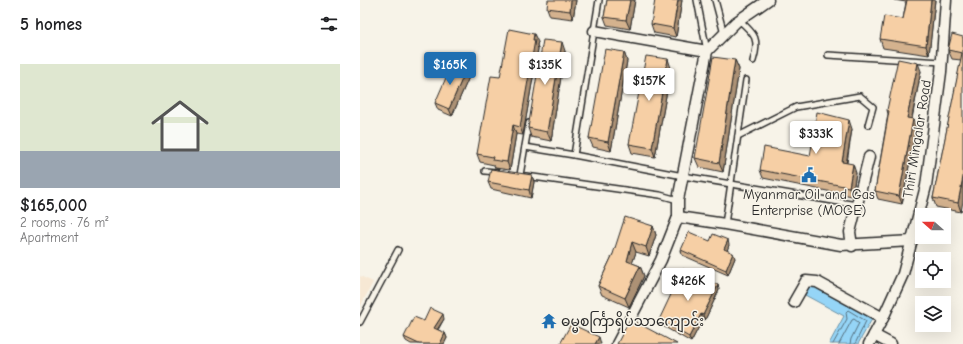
<!DOCTYPE html>
<html lang="en">
<head>
<meta charset="utf-8">
<style>
	:root { --surface:#fff; --page:#f6f6f6; --text:#202124; --muted:#757577; --line:#e0e0e0; --accent:#1f6fb2 }
	body { margin:0; font-family:"Comic Neue","Noto Sans Myanmar",sans-serif; background:var(--page); color:var(--text); height:100vh; display:flex; flex-direction:column; font-size:15px; white-space:nowrap }
	* { box-sizing:border-box; margin:0 }
	p { font-size:13px; color:var(--muted) }
	.icon { flex:none; width:22px; height:22px; fill:none; stroke:currentColor; stroke-width:2; stroke-linecap:round; stroke-linejoin:round }
	.map { position:relative; flex:1; overflow:hidden }
	.sheet { display:flex; flex-direction:column; background:var(--surface); width:360px }
	.sheet>* { flex:none }
	.needle { width:26px; rotate:291deg }
	.fabs { position:absolute; left:555px; top:208px; display:grid; gap:8px }
	.fabs a { display:grid; place-items:center; width:36px; height:36px; border-radius:0px; background:var(--surface); box-shadow:0 4px 16px #0002; font-size:20px }
	.price { position:absolute; translate:-50% -34px; padding:0 9px; border-radius:4px; background:#fff; color:#222; font-size:13px; line-height:26px; filter:drop-shadow(0 1px 2px #0008) }
	.price::after { content:''; position:absolute; left:50%; top:24px; width:12px; height:9px; margin-left:-6px; background:inherit; clip-path:polygon(0 0,100% 0,50% 100%) }
	.price.selected { background:var(--accent); color:#fff }
	ul { padding:0; list-style:none }
	li { display:grid; align-content:center; gap:8px; height:212px; padding:0 20px }
	li+li { border-top:1px solid var(--line) }
	li span { display:grid; place-items:center; height:124px; border-radius:0px; color:#555 }
	li>.icon { margin-inline-start:auto }
	span .icon { width:72px; height:72px; fill:#fffc; stroke-width:1 }
	li b { font-size:17px }
	h2 { display:flex; justify-content:space-between; align-items:center; height:48px; padding:0 20px; font-size:17px }
	main { display:flex; flex:1; min-height:0 }
	.map>svg:first-child { display:block }
</style>
</head>
<body>
<main>
<section class="sheet">
<h2>5 homes<svg class="icon" aria-label="filters" viewBox="0 0 24 24"><path d="M4 7h16M4 17h16"/><circle cx="9" cy="7" r="2"/><circle cx="15" cy="17" r="2"/></svg></h2>
<ul>
<li><span style="background:linear-gradient(#dfe7d0 70%,#9aa5b1 0)"><svg class="icon" aria-label="home" viewBox="0 0 24 24"><path d="M3 11l9-7 9 7M6 9v11h12V9"/></svg></span><div><b>$165,000</b><p>2 rooms · 76 m²</p><p>Apartment</p></div></li>
</ul>
</section>
<div class="map">
<svg width="603" height="344" viewBox="0 0 603 344">
	<rect width="100%" height="100%" fill="#f7f3e8"/>
	<filter id="ink" filterUnits="userSpaceOnUse"><feTurbulence type="fractalNoise" baseFrequency=".025" numOctaves="2"/><feDisplacementMap in="SourceGraphic" scale="8" xChannelSelector="R" yChannelSelector="G"/><feConvolveMatrix kernelMatrix="1 2 1 2 8 2 1 2 1" color-interpolation-filters="sRGB"/></filter>
	<g filter="url(#ink)">
		<!-- built -->
		<path fill="#f7e8d4" d="M0,276L13,282L0,307Z"/>
		<!-- water -->
		<path fill="#95d5f7" stroke="#6b91a5" d="M450,285L512,319L498,344H469L484,316L445,295Z"/>
		<g fill="none" stroke-linecap="round" stroke-linejoin="round">
			<!-- shore -->
			<g stroke="#556f7d" stroke-width="1">
				<path d="M473,344L487,319L486,312L488,310L506,321L495,344"/>
				<path d="M479,344L492,320L494,319L498,322L499,323L491,339L490,344"/>
			</g>
			<!-- service casing -->
			<g stroke="#2b2b2b" stroke-width="8">
				<g id="service">
					<path d="M337,0L347,51"/>
					<path d="M355,0L364,34"/>
					<path d="M379,20C395,34 400,39 393,61"/>
					<path d="M468,55L582,62"/>
					<path d="M378,136L436,107L500,96L513,107L508,125"/>
					<path d="M165,147L214,155L323,176L497,205"/>
					<path d="M214,155L239,0"/>
					<path d="M125,171L136,172"/>
					<path d="M160,175L169,123"/>
					<path d="M166,176L300,195L318,200"/>
					<path d="M365,224L386,80"/>
					<path d="M0,322L38,250"/>
				</g>
			</g>
			<!-- minor casing -->
			<g stroke="#2b2b2b" stroke-width="13">
				<g id="minor">
					<path d="M234,31L347,51L376,22L408,0"/>
					<path d="M318,217L365,224L481,245L552,241"/>
					<path d="M492,246L490,232L509,157"/>
					<path d="M434,302L446,281L457,282L523,318"/>
					<path d="M514,335L531,344"/>
					<path d="M257,344L301,260L318,217V200L347,51"/>
					<path d="M509,344L523,318L543,274L566,186L581,72L586,0"/>
				</g>
			</g>
			<!-- service -->
			<use href="#service" stroke="#f7f3e8" stroke-width="5"/>
			<!-- minor -->
			<use href="#minor" stroke="#f7f3e8" stroke-width="10"/>
		</g>
		<!-- wall -->
		<g fill="#d4b28e" stroke="#2b2b2b">
			<path d="M216,0L213,19L190,16L187,8Z"/>
			<path d="M247,0H275L270,29L247,25L244,17Z"/>
			<path d="M322,0L316,37L294,33L291,24Z"/>
			<path d="M534,0H575L569,55L523,48L520,39L543,19L546,2Z"/>
			<path d="M603,37L601,212L576,207L573,198L601,60L592,59L588,50Z"/>
			<path d="M178,42L177,45L178,49L163,135L156,134L150,170L135,168L134,165L120,162L117,154L140,77Z"/>
			<path d="M205,51L191,141L171,137L168,128Z"/>
			<path d="M264,52L267,61L251,151L233,147L229,138Z"/>
			<path d="M375,60L379,69L363,172L339,167L335,158Z"/>
			<path d="M311,68L295,157L272,153L269,144Z"/>
			<path d="M561,71L552,119L556,128L542,204L518,199L515,191L528,114L527,110Z"/>
			<path d="M109,77L92,116L78,110L75,103Z"/>
			<path d="M492,129L487,163L496,173L492,196L403,178L400,170L450,156Z"/>
			<path d="M172,175L174,182L171,198L131,189L128,182Z"/>
			<path d="M293,226L296,235L289,256L276,252L272,263L280,266L284,276L269,307L242,295L238,286L253,254Z"/>
			<path d="M350,241L369,245L367,250L375,258L368,275L322,255L321,250Z"/>
			<path d="M358,285L359,290L345,320L343,319L331,342L301,325L299,320Z"/>
			<path d="M84,319L78,330L85,333L87,338L84,344H51L46,341L44,337L64,321Z"/>
		</g>
		<!-- shaded-wall -->
		<g fill="#ac9174" stroke="#2b2b2b">
			<path d="M211,0H216L213,19L210,11Z"/>
			<path d="M270,0H275L270,29L266,20Z"/>
			<path d="M318,0H322L316,37L313,28Z"/>
			<path d="M571,0H575L569,55L566,46Z"/>
			<path d="M174,34L178,42L177,45L178,49L163,135L160,127Z"/>
			<path d="M202,42L205,51L191,141L187,132Z"/>
			<path d="M264,52L267,61L251,151L248,142Z"/>
			<path d="M308,59L311,68L295,157L292,148Z"/>
			<path d="M375,60L379,69L363,172L359,163Z"/>
			<path d="M558,63L561,71L550,127L547,118Z"/>
			<path d="M106,70L109,77L92,116L89,109Z"/>
			<path d="M553,119L556,128L542,204L539,196Z"/>
			<path d="M489,120L492,129L485,170L482,162Z"/>
			<path d="M153,125L156,134L150,170L147,162Z"/>
			<path d="M493,164L496,173L492,196L489,187Z"/>
			<path d="M172,175L174,182L171,198L169,190Z"/>
			<path d="M603,177V201L601,212L598,203Z"/>
			<path d="M293,226L296,235L289,256L286,247Z"/>
			<path d="M368,240L369,245L366,254L364,249Z"/>
			<path d="M272,242L276,252L270,270L267,261Z"/>
			<path d="M373,253L375,258L368,275L366,270Z"/>
			<path d="M280,266L284,276L269,307L265,298Z"/>
			<path d="M358,285L359,290L345,320L343,315Z"/>
			<path d="M83,314L84,319L75,333L74,328Z"/>
			<path d="M341,314L343,319L331,342L329,337Z"/>
			<path d="M85,333L87,338L84,344H80Z"/>
			<path d="M239,337L241,344H235Z"/>
		</g>
		<!-- building -->
		<g fill="#f6cfa5" stroke="#2b2b2b">
			<path d="M188,0H211L210,11L187,8Z"/>
			<path d="M247,0H270L266,20L244,17Z"/>
			<path d="M295,0H318L313,28L291,24Z"/>
			<path d="M547,0H571L566,46L520,39L524,16L543,19Z"/>
			<path d="M149,29L174,34L173,40H175L160,127L153,125L147,162L132,160L133,157L117,154L131,76L140,77Z"/>
			<path d="M592,34L603,37V177L598,203L573,198L602,53L588,50Z"/>
			<path d="M183,40L202,42L187,132L168,128Z"/>
			<path d="M245,49L264,52L248,142L229,138Z"/>
			<path d="M286,56L308,59L292,148L269,144Z"/>
			<path d="M353,57L375,60L359,163L335,158Z"/>
			<path d="M538,59L558,63L547,118L553,119L539,196L515,191L529,111L527,110Z"/>
			<path d="M92,64L106,70L89,109L75,103Z"/>
			<path d="M457,112L489,120L482,162L493,164L489,187L400,170L404,147L450,156L453,139L452,134L455,124Z"/>
			<path d="M131,169L172,175L169,190L128,182Z"/>
			<path d="M265,217L293,226L286,247L272,242L267,261L280,266L265,298L238,286L253,254Z"/>
			<path d="M329,232L350,241L353,234L368,240L364,249L373,253L366,270L321,250Z"/>
			<path d="M323,269L358,285L343,315L341,314L329,337L299,320Z"/>
			<path d="M70,308L83,314L74,328L85,333L80,344H59L44,337L54,317L64,321Z"/>
			<path d="M270,319L317,344H257Z"/>
			<path d="M211,324L239,337L235,344H200Z"/>
		</g>
	</g>
	<!-- icons -->
	<defs>
		<g id="civic-bare" transform="scale(1.2)"><path d="M-.6-6.5H3V-4.5H.6V-3L4-1V1h2V6H-6V1h2V-1L-.6-3ZM-1.2 2.5V6h2.4V2.5Z" fill="#1f6fb2" stroke="#f7f3e8" stroke-width="2.5" paint-order="stroke"/></g>
		<g id="temple-bare" transform="scale(1.2)"><path d="M0-6L5-2H3V0L6.5 2.5H4V6H1.5V3h-3V6H-4V2.5H-6.5L-3 0V-2H-5Z" fill="#1f6fb2" stroke="#f7f3e8" stroke-width="2.5" paint-order="stroke"/></g>
	</defs>
	<g fill-rule="evenodd">
		<use href="#civic-bare" x="449" y="175"/>
		<use href="#temple-bare" x="189" y="321"/>
	</g>
	<g text-anchor="middle" dominant-baseline="central" stroke-width="3" stroke-linejoin="round" paint-order="stroke">
		<!-- street labels -->
		<g font-size="14" fill="#2b2b2b" stroke="#f7f3e8">
			<text transform="translate(557 139) rotate(-81)">Thiri Mingalar Road</text>
		</g>
		<!-- poi labels -->
		<g font-size="14" fill="#2b2b2b" stroke="#f7f3e8">
			<text x="449" y="194">Myanmar Oil and Gas<tspan x="449" dy="16">Enterprise (MOGE)</tspan></text>
			<text x="201" y="321" text-anchor="start">ဓမ္မစင်္ကြာရိပ်သာကျောင်း</text>
		</g>
	</g>
</svg>
<div class="fabs">
<a><svg class="needle" viewBox="-14 -14 28 28"><path d="M0-13l5 13h-10z" fill="#e53935"/><path d="M0 13l5-13h-10z" fill="#757577"/></svg></a>
<a><svg class="icon" aria-label="locate" viewBox="0 0 24 24"><circle cx="12" cy="12" r="6"/><path d="M12 2v4M12 18v4M2 12h4M18 12h4"/></svg></a>
<a><svg class="icon" aria-label="layers" viewBox="0 0 24 24"><path d="M12 4l9 5-9 5-9-5zM3 14l9 5 9-5"/></svg></a>
</div>
<b class="price selected" style="left:90px;top:86px">$165K</b>
<b class="price" style="left:185px;top:86px">$135K</b>
<b class="price" style="left:289px;top:102px">$157K</b>
<b class="price" style="left:456px;top:155px">$333K</b>
<b class="price" style="left:328px;top:302px">$426K</b>
</div>
</main>
</body>
</html>
